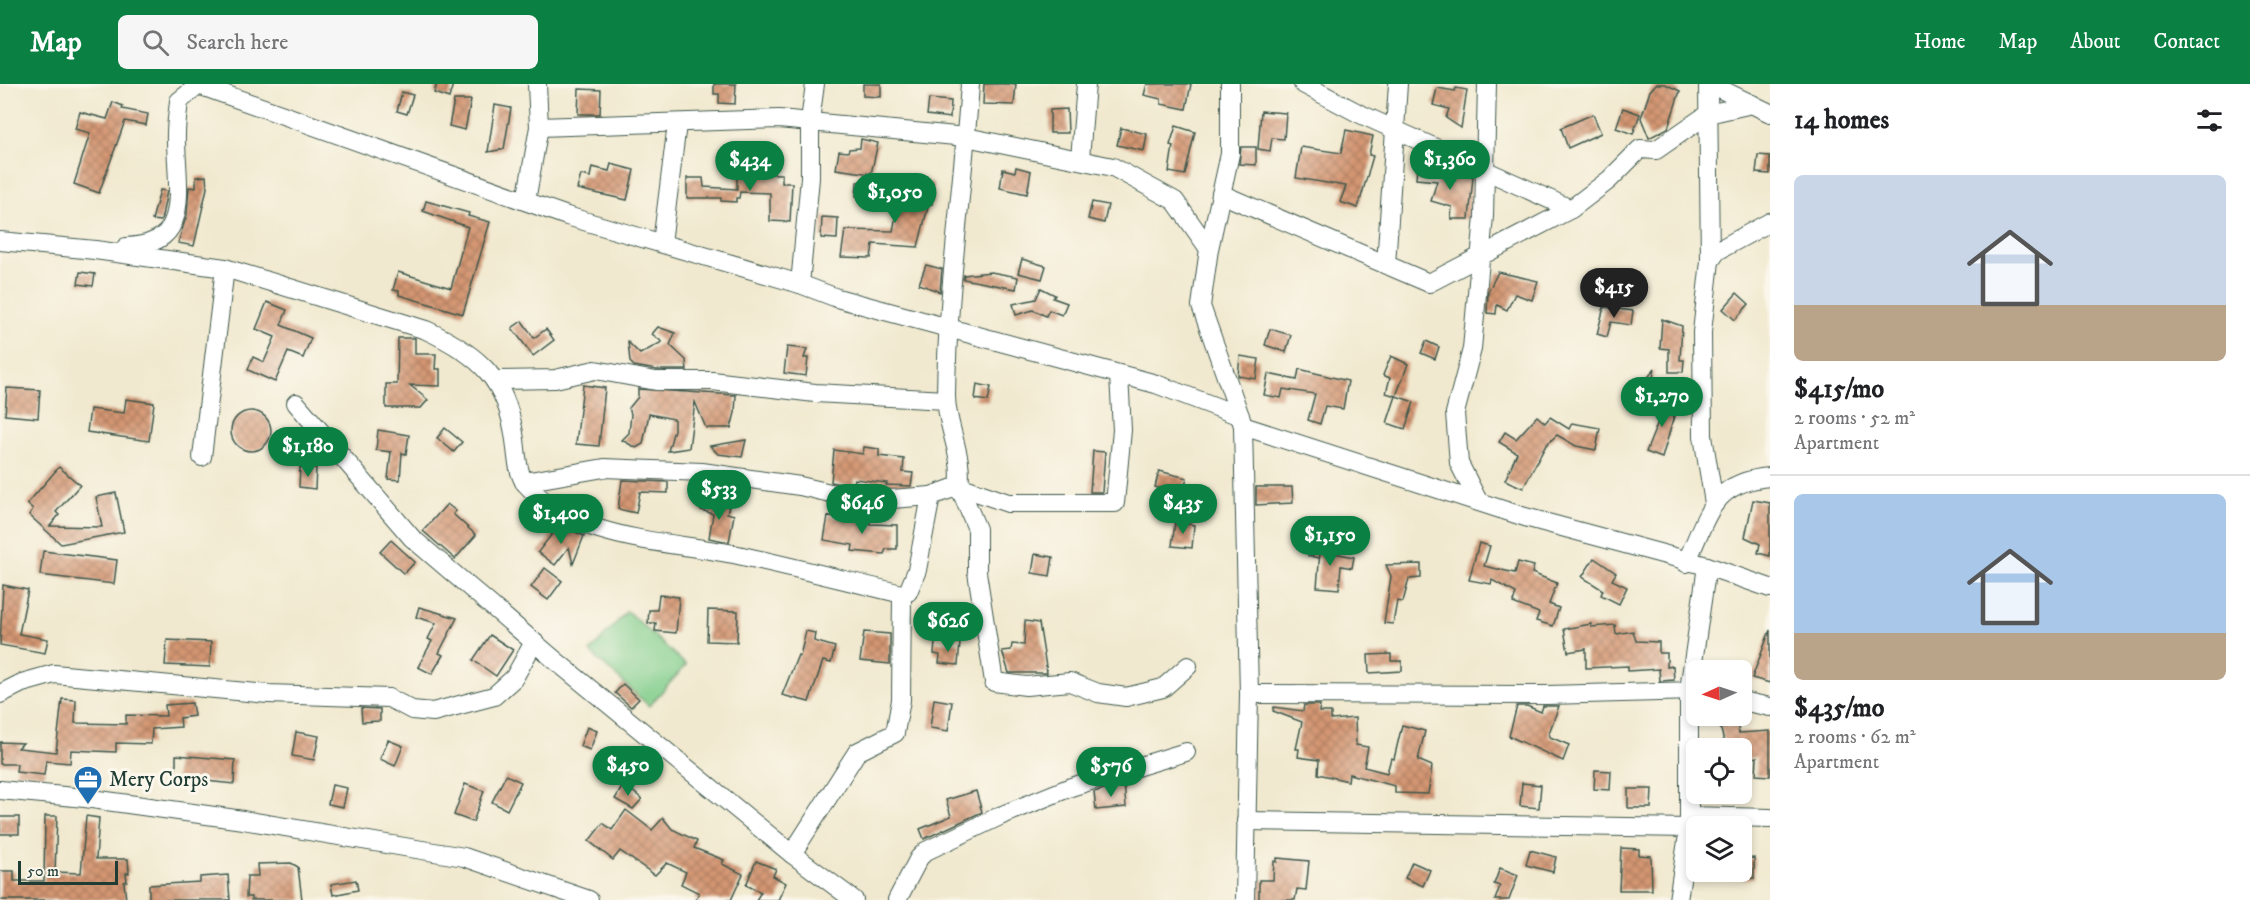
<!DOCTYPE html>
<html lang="en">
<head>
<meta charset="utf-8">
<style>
	:root { --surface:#fff; --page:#f6f6f6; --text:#202124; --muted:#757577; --line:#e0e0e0; --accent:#0b8043 }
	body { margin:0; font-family:"IM FELL DW Pica",serif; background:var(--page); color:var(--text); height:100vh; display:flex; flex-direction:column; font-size:22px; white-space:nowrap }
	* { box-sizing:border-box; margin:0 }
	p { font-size:20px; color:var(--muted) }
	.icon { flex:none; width:33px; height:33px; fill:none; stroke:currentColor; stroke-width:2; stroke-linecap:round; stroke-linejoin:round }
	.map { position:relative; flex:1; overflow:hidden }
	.panel { display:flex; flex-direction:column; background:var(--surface); width:480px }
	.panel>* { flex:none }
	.needle { width:39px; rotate:267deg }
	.fabs { position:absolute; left:1686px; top:576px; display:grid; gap:12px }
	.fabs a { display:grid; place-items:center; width:66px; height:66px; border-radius:9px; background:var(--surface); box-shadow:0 3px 9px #0003; font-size:30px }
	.scale { position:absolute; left:18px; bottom:15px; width:100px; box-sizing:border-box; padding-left:6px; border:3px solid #1f3d34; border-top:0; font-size:16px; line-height:21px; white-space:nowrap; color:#1f3d34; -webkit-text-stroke:4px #fbf7ec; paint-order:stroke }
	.price { position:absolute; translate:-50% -51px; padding:0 14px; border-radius:21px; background:var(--accent); color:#fff; font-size:20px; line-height:39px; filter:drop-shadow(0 2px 3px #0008) }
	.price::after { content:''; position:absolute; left:50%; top:36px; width:18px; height:14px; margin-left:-9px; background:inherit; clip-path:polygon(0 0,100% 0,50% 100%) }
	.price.on { background:#222; color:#fff }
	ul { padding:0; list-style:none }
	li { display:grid; align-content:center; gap:12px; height:318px; padding:0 24px }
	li+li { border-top:2px solid var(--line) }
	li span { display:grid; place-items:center; height:186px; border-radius:9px; color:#555 }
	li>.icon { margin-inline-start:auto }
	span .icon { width:108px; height:108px; fill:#fffc; stroke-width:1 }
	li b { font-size:26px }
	h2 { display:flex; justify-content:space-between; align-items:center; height:72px; padding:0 24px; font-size:26px }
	header { display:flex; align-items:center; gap:36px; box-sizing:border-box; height:84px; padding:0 30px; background:var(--accent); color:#fff }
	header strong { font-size:28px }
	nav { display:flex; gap:33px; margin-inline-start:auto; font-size:21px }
	.search { width:420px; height:54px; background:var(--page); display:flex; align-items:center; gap:15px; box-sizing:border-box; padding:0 21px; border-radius:9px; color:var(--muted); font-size:22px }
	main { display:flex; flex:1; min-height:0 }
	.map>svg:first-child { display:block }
</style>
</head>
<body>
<header>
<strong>Map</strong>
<div class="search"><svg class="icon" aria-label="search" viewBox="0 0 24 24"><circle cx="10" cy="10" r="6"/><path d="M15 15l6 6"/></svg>Search here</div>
<nav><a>Home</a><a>Map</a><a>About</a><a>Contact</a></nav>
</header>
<main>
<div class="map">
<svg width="1770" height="816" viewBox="0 0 1770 816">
	<defs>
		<pattern id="building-cross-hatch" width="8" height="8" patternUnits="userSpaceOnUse" patternTransform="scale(1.5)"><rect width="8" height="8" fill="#d49672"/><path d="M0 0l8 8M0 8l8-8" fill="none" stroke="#ab7c5e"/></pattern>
	</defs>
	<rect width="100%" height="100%" fill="#fbf7ec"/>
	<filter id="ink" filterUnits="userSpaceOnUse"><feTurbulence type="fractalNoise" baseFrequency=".0167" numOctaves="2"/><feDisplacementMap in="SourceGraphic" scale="12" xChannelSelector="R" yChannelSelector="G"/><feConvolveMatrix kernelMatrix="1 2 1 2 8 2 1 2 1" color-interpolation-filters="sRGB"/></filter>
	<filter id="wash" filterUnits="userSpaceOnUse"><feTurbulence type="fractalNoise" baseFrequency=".008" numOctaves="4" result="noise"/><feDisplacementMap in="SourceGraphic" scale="24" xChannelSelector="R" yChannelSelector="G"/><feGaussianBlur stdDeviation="1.35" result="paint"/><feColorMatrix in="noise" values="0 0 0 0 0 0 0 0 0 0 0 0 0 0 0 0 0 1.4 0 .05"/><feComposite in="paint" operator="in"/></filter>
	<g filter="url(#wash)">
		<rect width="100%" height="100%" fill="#f1e9cf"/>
		<!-- green -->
		<path fill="#81cd8b" stroke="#508560" stroke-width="1.5" d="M627,527L686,581L649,622L590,568Z"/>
		<g id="blocks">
			<!-- building -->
			<g fill="url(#building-cross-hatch)">
				<path d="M437,0H453L449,14L434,9Z"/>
				<path d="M714,0H736L735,20L719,19V10H714Z"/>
				<path d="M863,0H881V13L863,12Z"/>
				<path d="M984,0H1016L1014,21L983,20Z"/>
				<path d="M1147,0H1191L1186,25L1161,20V15L1144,11Z"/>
				<path d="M1656,0H1665L1680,7L1668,44L1649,54L1641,34L1650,7Z"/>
				<path d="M1437,4L1455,7L1456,4L1467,6L1461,44L1446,34L1449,25L1433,21Z"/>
				<path d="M579,5L601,6L600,30H578Z"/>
				<path d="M402,8L413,11L407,30L397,27Z"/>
				<path d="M929,15L951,17L950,34L927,31Z"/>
				<path d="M454,16H471L465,46L449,42Z"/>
				<path d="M113,18L123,22L122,25L148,30L146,41L125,37L99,109L74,100L90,49L75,45L80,28L107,35Z"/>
				<path d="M495,21L511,24L504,65L488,68Z"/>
				<path d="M1623,24L1640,30L1633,50L1616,44Z"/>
				<path d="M1067,25L1068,49H1050V26Z"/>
				<path d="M1261,27L1286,29L1284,55L1272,54L1270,67L1258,65Z"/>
				<path d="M1593,30L1601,49L1568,64L1561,44Z"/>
				<path d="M1176,42L1195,48L1185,91L1169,88L1173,62L1170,61Z"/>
				<path d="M1121,44L1147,50L1144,67L1117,61Z"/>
				<path d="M1346,46L1373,52L1369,71L1373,72L1358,124L1340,118L1346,102L1296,94L1301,63L1341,69Z"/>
				<path d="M861,55L878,59L871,90L836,85L839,67L848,68L849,65L860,64Z"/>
				<path d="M1241,63H1256V81L1239,80Z"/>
				<path d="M1758,71L1770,72V90L1756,89Z"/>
				<path d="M611,80L634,86L627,116L577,105L581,91L590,93L592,83L609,87Z"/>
				<path d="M1016,83L1031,87L1027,110L1000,104L1003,85L1015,88Z"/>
				<path d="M1417,83L1461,91L1462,88L1473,93L1469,135H1451L1452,123L1431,117L1437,97L1416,95Z"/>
				<path d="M737,89L782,90V99H792L790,138L770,137V109L740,108L739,114H736V118L721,117V114H687V94H703L704,103L737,105Z"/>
				<path d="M206,92L207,104L194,162L178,159L187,130L189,103L196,104V93Z"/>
				<path d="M875,94L874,112H856L857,98Z"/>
				<path d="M910,95L933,99L932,120L929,119L918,163L873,160L871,174L841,173L845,146L893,147L901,106L908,107Z"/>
				<path d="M160,106L167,107L161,137L152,136Z"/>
				<path d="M426,117L469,129L468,132L490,138L463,230L399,211V207L393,206L398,188L451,204L468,143L423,127Z"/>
				<path d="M1092,118L1108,121L1104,139L1088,135Z"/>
				<path d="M822,133L838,134L837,155L821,154Z"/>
				<path d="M1022,175L1046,182L1042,195L1018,189Z"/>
				<path d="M926,181L942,185L940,208L919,200Z"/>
				<path d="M80,188L95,190L93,202L78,200Z"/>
				<path d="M991,188L1018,193L1016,205L963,195L964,191Z"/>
				<path d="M1498,188L1538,197L1532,216L1515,210L1507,226L1497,221L1496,230L1487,229L1488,208Z"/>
				<path d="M1041,204L1055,211L1053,214L1067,219L1062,231L1049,226L1046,232L1033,226L1016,231L1013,220L1036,215Z"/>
				<path d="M1737,209L1749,220L1735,236L1723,225Z"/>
				<path d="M267,218L287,226L281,241L311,254L303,274L288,268L275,298L248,286L253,273L264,278L275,253L256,245Z"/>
				<path d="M1604,223L1633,227L1631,241L1611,238L1607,253L1597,250Z"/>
				<path d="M1662,235L1682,242L1680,276H1684L1683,288H1669V265L1660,264Z"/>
				<path d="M522,237L534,254L546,245L554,256L533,272L512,244Z"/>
				<path d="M658,243L675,249L670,261L686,276L687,286H657L634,282L630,278L628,258L640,270L662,258L652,250Z"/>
				<path d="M1270,245L1291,251L1286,268L1265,261Z"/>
				<path d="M398,254H415V270H436L435,285H440V302L410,301L428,316L421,324H386V300H397Z"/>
				<path d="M1426,257L1439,263L1435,275L1421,269Z"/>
				<path d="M787,263L807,265L804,274H808L806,292L784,289Z"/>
				<path d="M1240,272L1259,275L1256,295L1238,292Z"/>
				<path d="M1391,272L1408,280L1396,312L1386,309L1390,294L1383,291Z"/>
				<path d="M1655,284L1649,313L1636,310Z"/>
				<path d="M1299,285L1348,297L1343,325L1325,322L1320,340L1308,336L1315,310L1283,305L1281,314L1264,311L1268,290L1297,296Z"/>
				<path d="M977,300L991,303L988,317L975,315Z"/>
				<path d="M583,301L605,304L599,362L576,360Z"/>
				<path d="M7,304L40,306L38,334L5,331Z"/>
				<path d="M638,305L736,311L735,329L731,344H706L695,318L689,364L668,367L674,346V335L649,330L643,360L636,364L622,356L629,349L631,330L629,324L638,313Z"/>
				<path d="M1396,312L1414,318L1405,345L1387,339Z"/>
				<path d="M126,315L154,319L149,357L87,348L90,325L124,329Z"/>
				<path d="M1657,316L1677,322L1662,374L1646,368L1660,333L1652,330Z"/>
				<circle cx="251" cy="347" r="20"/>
				<path d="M1537,332L1545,339L1550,333L1569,345L1572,339L1600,344L1596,366L1576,362L1557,351L1546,361L1523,404L1505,396L1517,369L1499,358L1505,348L1516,355Z"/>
				<path d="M445,344L462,358L454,368L437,354Z"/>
				<path d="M378,346L409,351L406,370L402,369L400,396L388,395L391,368L376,366Z"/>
				<path d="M746,356L742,373L718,370L710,362Z"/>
				<path d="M864,363L879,365V372L904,375L903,388L913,389L911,402L886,401L887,399L855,395L853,403L831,398L834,366L863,370Z"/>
				<path d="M1093,367L1105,368L1102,408H1090Z"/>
				<path d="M59,383L80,401L56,428L59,431L50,442L102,443L96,413L116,409L124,448L61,460L29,431L33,425L27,420Z"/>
				<path d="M300,383L316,384L315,405L299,403Z"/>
				<path d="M1159,387L1187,394L1182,411L1155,403Z"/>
				<path d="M622,396L668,398V409L640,408L636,429L618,425Z"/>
				<path d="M1256,403H1292L1293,419L1256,421Z"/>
				<path d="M703,416L729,423L727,429L734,431L729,458L709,454L713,430L701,426Z"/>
				<path d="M1753,416L1770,419V472L1758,469L1760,460L1745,453Z"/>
				<path d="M447,420L456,427L453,430L476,451L455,475L423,447Z"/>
				<path d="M828,432L870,436V440L897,441V465H886L884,470L852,467L853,461L824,456Z"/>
				<path d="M1175,438L1194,441L1192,464L1172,462Z"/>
				<path d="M559,441L584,452L573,480L569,463L555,481L538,468Z"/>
				<path d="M391,456L415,478L404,490L380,468Z"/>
				<path d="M1479,459L1490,462L1484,482L1515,489L1518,478L1534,482L1532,489L1557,499L1549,520L1559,524L1553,542L1536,537L1539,529L1513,519L1516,509L1492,496L1491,500L1469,496Z"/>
				<path d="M1310,461L1321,463L1320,466L1354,473L1352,484L1341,482L1339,505L1317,503L1320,468L1319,474L1308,472Z"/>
				<path d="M43,467L117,476L114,500L40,491Z"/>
				<path d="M1035,470L1053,473L1050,492L1032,489Z"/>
				<path d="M1594,474L1616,489L1612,496L1627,503L1619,520L1601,511L1603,506L1582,493Z"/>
				<path d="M1421,480V494L1409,495L1403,518L1397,517L1393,540L1384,539L1391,492L1386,481Z"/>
				<path d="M545,484L562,497L548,516L531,503Z"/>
				<path d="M3,501L28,506L19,550L48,555L45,569L0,561Z"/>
				<path d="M659,511L679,513L676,549L655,547L656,539H648L649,526H657Z"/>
				<path d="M419,523L457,534L439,569L443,571L432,590L418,583L432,557L428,555L436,539L416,533Z"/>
				<path d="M708,526L738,527L737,558L707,557Z"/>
				<path d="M1025,537L1039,539L1047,589H1009L1002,567L1011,566L1012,560L1024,561Z"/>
				<path d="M1591,540V543L1615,541L1616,550L1633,547L1636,557L1659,558V569H1667V583L1673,582L1674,596L1660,597L1659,585L1628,587V582L1586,584V565L1568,568L1564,545Z"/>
				<path d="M1770,546V599L1752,594Z"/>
				<path d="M806,547L815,549L814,557L835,563L831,579L823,577L809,618L782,611L798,571L800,572Z"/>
				<path d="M864,548L890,550V580L860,577Z"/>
				<path d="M490,551L513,566L496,592L473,576Z"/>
				<path d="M167,556L211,558L210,583L165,581Z"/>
				<path d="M935,558L960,559L958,581L939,579L940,571L934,570Z"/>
				<path d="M1391,570V577H1402V587L1369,589L1368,571Z"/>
				<path d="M623,600L639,615L631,623L615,609Z"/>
				<path d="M62,615L76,616L75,639L126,640V631L166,632L165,621L192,619L194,632L180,634L181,643L152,645L151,660L116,659V668L71,666L70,679L46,677L44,691L16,688L17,680H0V658L23,659L18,664L56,668Z"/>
				<path d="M934,615L952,618L948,647L930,644Z"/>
				<path d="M1304,621H1320L1319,628H1331V636L1355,634L1356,661L1368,663L1364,683L1387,689L1391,674L1394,675L1402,641L1425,647L1418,676L1432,682L1428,710L1395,709V702L1349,690L1348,697L1318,690L1319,676L1298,673L1299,665H1296L1302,638L1273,627L1274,623L1303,627Z"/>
				<path d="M1517,622H1527L1541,628L1543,622H1559L1549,649L1550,653L1569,661L1563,677L1509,652Z"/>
				<path d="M361,624L380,625V637L362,638Z"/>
				<path d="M1736,635L1739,649L1770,647V692L1756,691L1757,673L1742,676V664H1726L1719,639Z"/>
				<path d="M587,643L597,647L590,666L580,662Z"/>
				<path d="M296,648L319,652L314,676L292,672Z"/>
				<path d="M388,656L403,662L395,682L380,675Z"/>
				<path d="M176,671L235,676L234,700L176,694Z"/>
				<path d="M1595,686L1611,687L1610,706L1594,705Z"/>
				<path d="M506,691L521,698L507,726L492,718Z"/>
				<path d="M1124,699L1126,723L1096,726L1094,708Z"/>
				<path d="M1522,699L1541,701L1539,724L1520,722Z"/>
				<path d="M465,700L484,707L473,738L454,731Z"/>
				<path d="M624,700L642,715L633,725L615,715Z"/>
				<path d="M332,701L347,704L343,723L328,720Z"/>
				<path d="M1628,705H1652L1651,724H1628Z"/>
				<path d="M976,707L982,728L924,755L920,745L951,732L946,716Z"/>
				<path d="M626,726L652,746L663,734L672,745L697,757L694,764L724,776L722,780L743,790L731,816H695L699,809L681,800L686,788L667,779L655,791L620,767L613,776L589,757L603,739L612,746Z"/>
				<path d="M45,732H57L55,788L81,789L86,732L99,734L96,775H128L129,789H126L127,797L124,798L126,816H0V787H14V797H44Z"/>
				<rect x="0" y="733" width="19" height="17"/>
				<path d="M1621,764L1639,765V771L1651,772L1652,806H1619Z"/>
				<path d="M1530,766L1556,773L1553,788L1526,781Z"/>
				<path d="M1277,774L1309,777L1306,806L1297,805L1295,816H1259V796H1273L1274,777L1277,778Z"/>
				<path d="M1754,774V794L1742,795V775Z"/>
				<path d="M756,777L776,785L773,792L786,799L778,816H756L761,808L746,801Z"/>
				<path d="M1412,778L1430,786L1423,802L1405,794Z"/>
				<path d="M291,779L298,783L302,816H251V813H246L247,792H258L257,780Z"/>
				<path d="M1500,784L1518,791L1509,816H1495L1500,802L1494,800Z"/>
				<path d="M228,791L230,816H149V801L200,798V793Z"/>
				<path d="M356,796L358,806L333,811L331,800Z"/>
			</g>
		</g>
	</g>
	<g filter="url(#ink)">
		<use href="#blocks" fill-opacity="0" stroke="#3e574b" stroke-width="1.5"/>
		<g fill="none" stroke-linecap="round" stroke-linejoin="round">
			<!-- minor casing -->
			<g stroke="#3e574b" stroke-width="20">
				<g id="minor">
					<path d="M196,0L567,132L800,200L837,214L1156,300L1240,332L1243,342L1525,433L1707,482L1770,504"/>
					<path d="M1230,0V70L1209,165L1201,222L1240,332"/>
					<path d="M1303,0L1358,29L1571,125L1609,96L1640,65L1656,66L1708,30L1752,20"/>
					<path d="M1708,0L1710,177"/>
					<path d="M1710,0L1770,29"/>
					<path d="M539,43L779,35L966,53L1113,83L1175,117L1209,165"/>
					<path d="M1080,75L1086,0"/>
					<path d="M1221,110L1429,199L1571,125"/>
					<path d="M526,117L539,43L537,0"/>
					<path d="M0,157L95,166L225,184L426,246C480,271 507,296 515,356C517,370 517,389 526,400C578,459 667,456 738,471C793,483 847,497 902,510L908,508L917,486L931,412L959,402C964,370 946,343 946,312C947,208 963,104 970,0"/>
					<path d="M662,159L677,40"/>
					<path d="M126,163C144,162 166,157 173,138C183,115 175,74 176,50C176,39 178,28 179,17L199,1"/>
					<path d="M1386,181L1398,0"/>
					<path d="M800,200L810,94V37L815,0"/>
					<path d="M1119,291L1122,346L1115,419H1008L959,402L977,445V488L994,598L1026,602L1070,598L1098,609L1126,613L1163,604L1188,582"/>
					<path d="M497,296L555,295L595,286L656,297H712L815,309L946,316"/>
					<path d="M296,319L412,454L556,577L792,770L854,816"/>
					<path d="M1243,342L1249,610L1245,816"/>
					<path d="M202,373L225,184"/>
					<path d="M524,398L604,384L702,388L800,402L865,417L931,412"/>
					<path d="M1478,417L1459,379L1455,329L1472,265L1484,132L1487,0"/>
					<path d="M1714,419L1703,352L1702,248L1710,177L1717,167L1770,138"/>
					<path d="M1686,479C1708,432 1711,398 1770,393"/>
					<path d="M0,610L22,599L54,590L268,610L389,614L412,626L433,628L494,612L514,594L534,558"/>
					<path d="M1249,610L1547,611L1696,607"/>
					<path d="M1742,617L1770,623"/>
					<path d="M0,706L85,714L243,736L464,773L589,816"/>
					<path d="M1689,732L1770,734"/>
					<path d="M1246,737L1689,744"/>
					<path d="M792,770L857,668L895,649L901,616L902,510"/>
					<path d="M897,816L919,774L926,767L1000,732L1071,703L1186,668"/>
					<path d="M1678,816L1689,744V606L1707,482"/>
				</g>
			</g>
			<!-- minor -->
			<use href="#minor" stroke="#fff" stroke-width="18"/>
		</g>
	</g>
	<!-- icons -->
	<defs>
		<g id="office-pin" transform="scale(1.5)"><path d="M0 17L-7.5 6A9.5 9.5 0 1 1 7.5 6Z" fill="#1f6fb2" stroke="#fbf7ec"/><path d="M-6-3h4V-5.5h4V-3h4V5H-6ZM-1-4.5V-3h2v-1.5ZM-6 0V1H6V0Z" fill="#fff"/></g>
	</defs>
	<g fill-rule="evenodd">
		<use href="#office-pin" x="88" y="696"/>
	</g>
	<g text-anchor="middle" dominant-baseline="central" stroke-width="6" stroke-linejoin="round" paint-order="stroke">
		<!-- poi labels -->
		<g font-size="21" fill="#1f3d34" stroke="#fbf7ec" text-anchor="start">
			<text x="109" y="696">Mery Corps</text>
		</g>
	</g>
</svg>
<div class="fabs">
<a><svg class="needle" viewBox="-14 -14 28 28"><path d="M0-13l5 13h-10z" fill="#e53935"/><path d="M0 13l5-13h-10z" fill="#757577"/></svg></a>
<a><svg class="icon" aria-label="locate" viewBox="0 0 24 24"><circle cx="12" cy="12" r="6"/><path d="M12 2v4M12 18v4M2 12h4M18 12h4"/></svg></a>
<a><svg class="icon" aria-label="layers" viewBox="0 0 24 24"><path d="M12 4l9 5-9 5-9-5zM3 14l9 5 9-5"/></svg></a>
</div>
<div class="scale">50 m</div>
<b class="price" style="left:1450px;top:107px">$1,360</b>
<b class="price" style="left:750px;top:108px">$434</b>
<b class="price" style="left:895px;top:140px">$1,050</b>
<b class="price on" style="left:1614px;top:235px">$415</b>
<b class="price" style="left:1662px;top:344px">$1,270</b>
<b class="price" style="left:308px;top:394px">$1,180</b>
<b class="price" style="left:719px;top:437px">$533</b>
<b class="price" style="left:862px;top:451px">$646</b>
<b class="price" style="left:1183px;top:451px">$435</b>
<b class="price" style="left:561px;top:461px">$1,400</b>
<b class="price" style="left:1330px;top:483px">$1,150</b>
<b class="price" style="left:948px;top:569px">$626</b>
<b class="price" style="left:628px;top:713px">$450</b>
<b class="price" style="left:1111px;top:714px">$576</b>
</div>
<section class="panel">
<h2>14 homes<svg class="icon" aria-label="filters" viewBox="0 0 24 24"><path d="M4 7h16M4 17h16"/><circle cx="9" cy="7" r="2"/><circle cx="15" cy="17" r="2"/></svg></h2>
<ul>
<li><span style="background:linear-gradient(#c9d6e8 70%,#b9a48a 0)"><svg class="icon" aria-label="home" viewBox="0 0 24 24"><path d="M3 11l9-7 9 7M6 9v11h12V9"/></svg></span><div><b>$415/mo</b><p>2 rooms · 52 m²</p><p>Apartment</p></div></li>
<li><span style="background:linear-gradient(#a9c7e8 75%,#b9a48a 0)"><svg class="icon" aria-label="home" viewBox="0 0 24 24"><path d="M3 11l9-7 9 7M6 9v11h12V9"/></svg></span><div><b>$435/mo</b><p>2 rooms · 62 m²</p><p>Apartment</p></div></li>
</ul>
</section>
</main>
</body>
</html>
